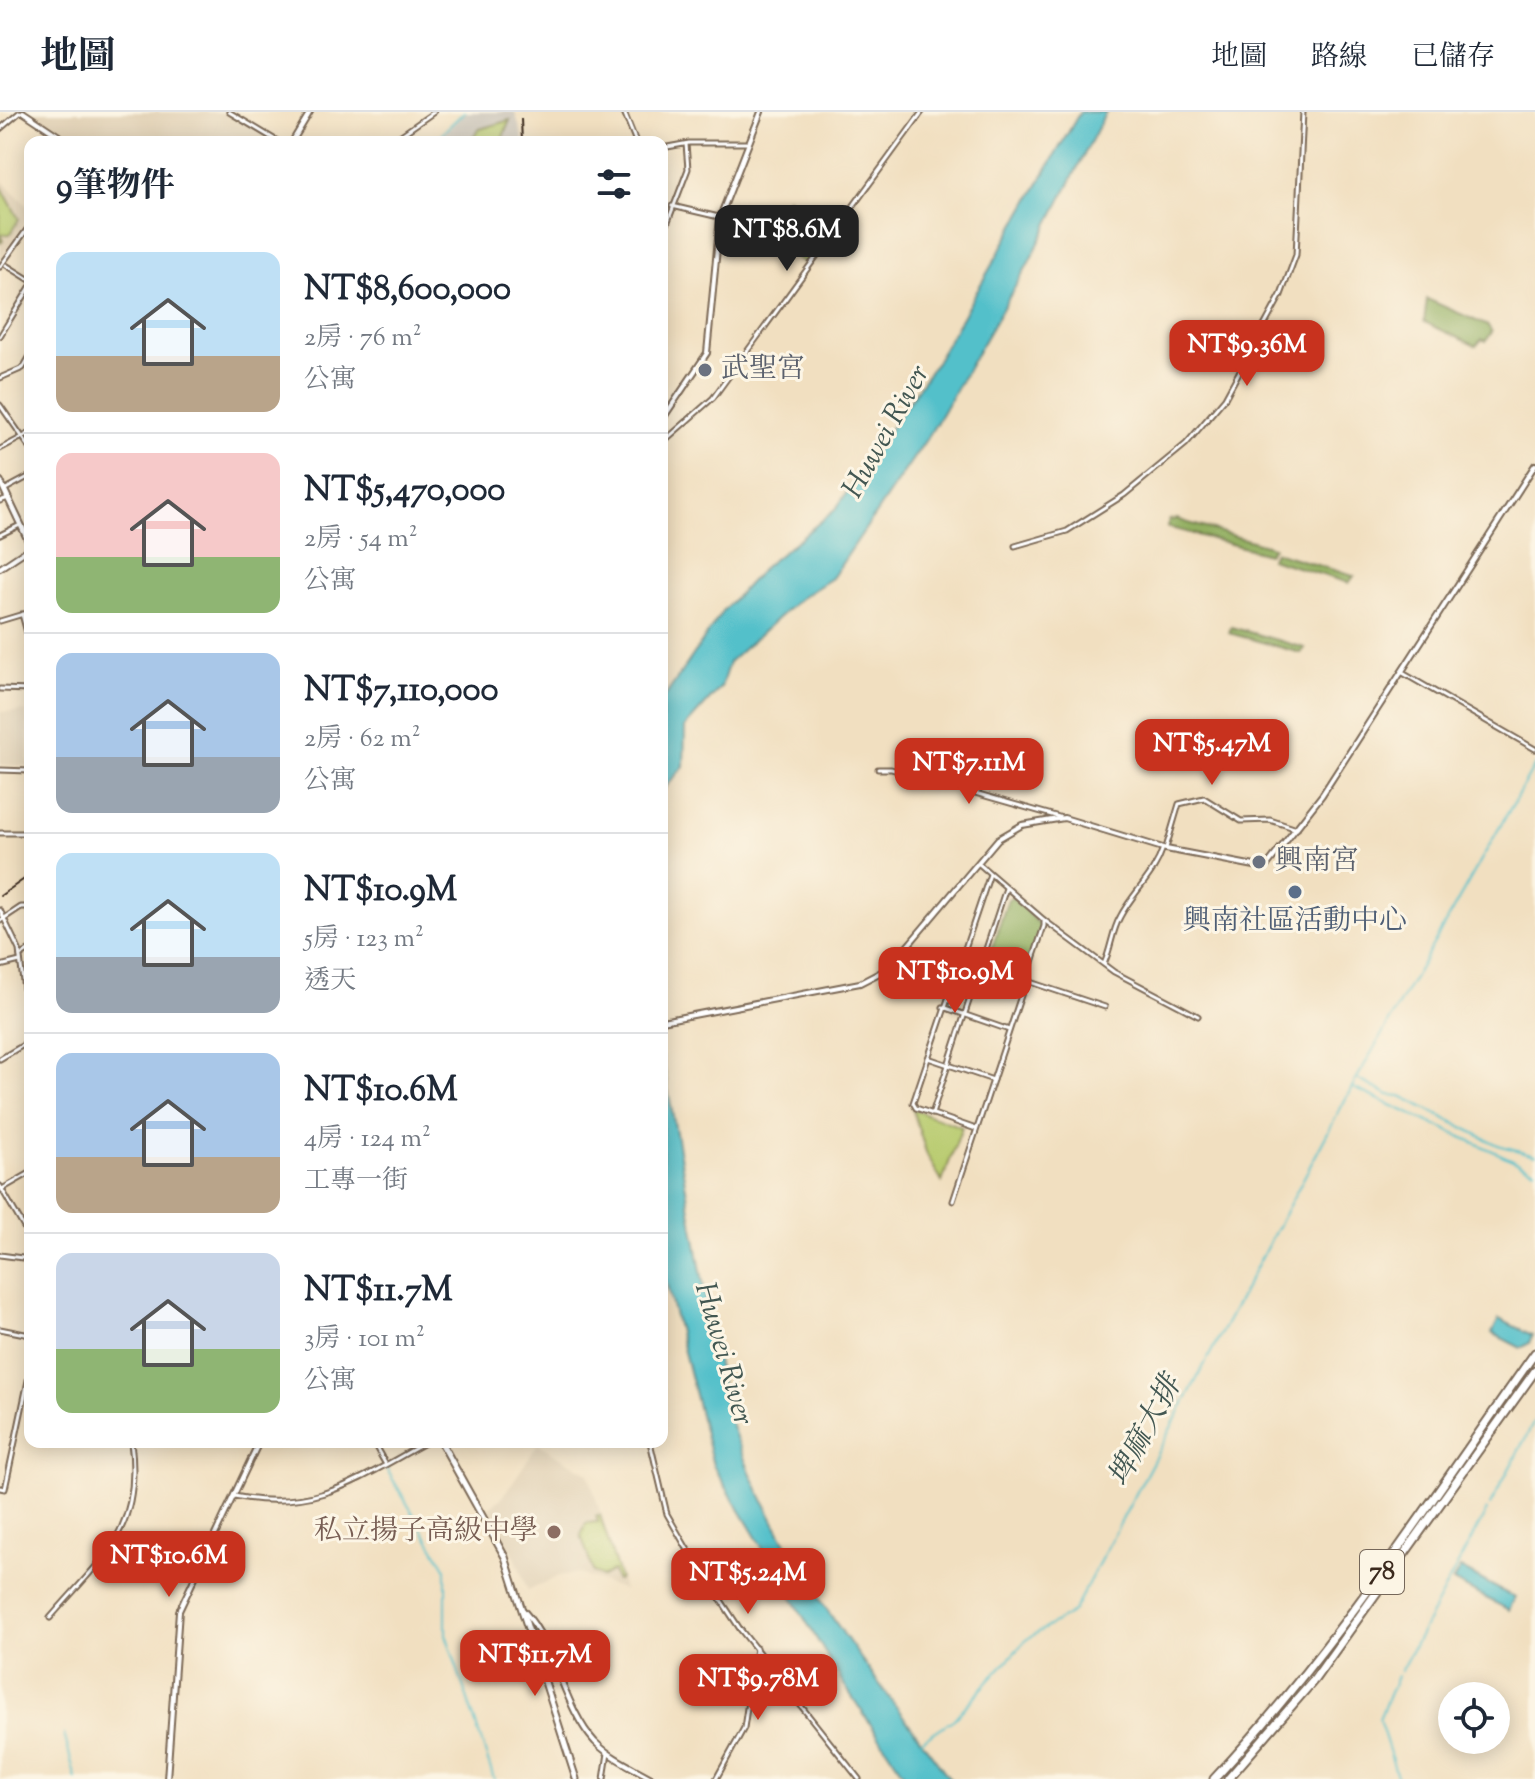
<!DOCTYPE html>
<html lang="zh-TW">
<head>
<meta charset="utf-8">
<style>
	:root { --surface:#fff; --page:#f6f6f7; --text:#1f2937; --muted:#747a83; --line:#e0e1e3; --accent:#c8321e }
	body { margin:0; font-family:"Sorts Mill Goudy","Noto Serif TC",serif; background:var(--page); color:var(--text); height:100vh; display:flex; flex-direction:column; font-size:30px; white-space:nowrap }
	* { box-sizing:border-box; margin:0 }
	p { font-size:26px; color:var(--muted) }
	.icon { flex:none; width:44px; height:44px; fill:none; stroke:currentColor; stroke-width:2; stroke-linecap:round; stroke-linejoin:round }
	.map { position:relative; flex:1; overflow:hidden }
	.side { position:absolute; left:24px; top:24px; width:644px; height:1312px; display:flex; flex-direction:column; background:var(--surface); border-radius:16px; box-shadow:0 4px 20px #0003 }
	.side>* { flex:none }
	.controls { position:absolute; left:1438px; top:1570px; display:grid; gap:16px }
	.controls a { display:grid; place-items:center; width:72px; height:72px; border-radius:50%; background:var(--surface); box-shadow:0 4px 20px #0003; font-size:40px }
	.price { position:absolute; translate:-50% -68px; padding:0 18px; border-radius:16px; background:var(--accent); color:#fff; font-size:26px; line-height:52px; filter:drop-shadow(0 2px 4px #0008) }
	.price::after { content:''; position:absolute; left:50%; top:48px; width:24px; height:18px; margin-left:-12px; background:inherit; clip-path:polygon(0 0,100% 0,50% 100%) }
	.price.active { background:#222; color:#fff }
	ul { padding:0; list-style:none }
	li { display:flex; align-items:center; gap:24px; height:200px; padding:0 32px }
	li+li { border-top:2px solid var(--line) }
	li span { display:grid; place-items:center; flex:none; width:224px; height:160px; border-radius:16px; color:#555 }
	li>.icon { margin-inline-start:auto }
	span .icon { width:96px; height:96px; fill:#fffc; stroke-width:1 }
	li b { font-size:34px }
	h2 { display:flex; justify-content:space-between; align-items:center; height:96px; padding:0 32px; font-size:34px }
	header { display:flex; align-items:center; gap:48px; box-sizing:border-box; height:112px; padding:0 40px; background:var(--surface); border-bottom:2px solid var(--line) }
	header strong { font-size:38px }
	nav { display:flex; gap:44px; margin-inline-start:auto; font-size:28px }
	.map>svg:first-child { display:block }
</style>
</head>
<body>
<header>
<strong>地圖</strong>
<nav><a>地圖</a><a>路線</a><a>已儲存</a></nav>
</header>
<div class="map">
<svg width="1535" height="1667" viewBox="0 0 1535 1667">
	<rect width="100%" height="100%" fill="#fcf5e5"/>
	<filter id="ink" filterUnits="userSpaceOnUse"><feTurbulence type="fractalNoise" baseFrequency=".0125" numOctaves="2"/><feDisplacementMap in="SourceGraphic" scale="16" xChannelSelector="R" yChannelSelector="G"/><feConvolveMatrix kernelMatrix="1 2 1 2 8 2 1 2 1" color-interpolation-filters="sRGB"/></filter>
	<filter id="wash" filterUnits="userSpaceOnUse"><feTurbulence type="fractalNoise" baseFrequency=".006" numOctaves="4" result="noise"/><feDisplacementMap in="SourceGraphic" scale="32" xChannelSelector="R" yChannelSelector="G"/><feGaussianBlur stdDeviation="1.8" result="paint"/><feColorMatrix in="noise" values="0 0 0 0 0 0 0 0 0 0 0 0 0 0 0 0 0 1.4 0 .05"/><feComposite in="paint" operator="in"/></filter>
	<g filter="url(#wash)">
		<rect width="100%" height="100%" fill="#f1dfc0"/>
		<!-- built -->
		<g fill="#dfceb1">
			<path d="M30,0H225L276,30H76Z"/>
			<path d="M0,67L30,96V103L0,149Z"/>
			<path d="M26,599L28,654L0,653V600Z"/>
			<path d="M538,1332L588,1361L624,1478L577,1461L559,1464L528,1479L515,1445L488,1396L503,1385Z"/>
		</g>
		<!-- industrial -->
		<path fill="#c9c3b8" d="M466,0H515L524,30H435Z"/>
		<!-- green -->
		<g fill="#b8cb6e" stroke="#7a7a46" stroke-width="2">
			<path d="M510,8L501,30H468L480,17Z"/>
			<path d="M0,72L19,107L10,122L0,123L3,129L0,131Z"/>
			<path d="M787,86L800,94L815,90L834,99L823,121L826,125L807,152L793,144V140L752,127L767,93L781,100Z"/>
			<path d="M912,997L962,1015L942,1070L927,1043Z"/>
			<path d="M600,1403L620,1467L616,1468L613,1459L602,1465L593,1460L581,1423L586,1411L598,1410L596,1404Z"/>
		</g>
		<!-- forest -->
		<g fill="#92af61" stroke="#666c40" stroke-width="2">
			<path d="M1427,187L1488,214L1492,220L1486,229L1482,227L1476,234L1424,210Z"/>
			<path d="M1178,407L1185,410L1273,435L1268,442L1167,415L1169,408Z"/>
			<path d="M1275,440L1353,464H1354L1349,471L1270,447Z"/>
			<path d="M1231,515L1305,536L1301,541L1229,521Z"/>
			<path d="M1012,785L1041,814L1022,865L987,851L1008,787Z"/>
		</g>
		<!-- water -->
		<g fill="#53c0ca" stroke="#477574" stroke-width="2">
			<path d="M1080,0H1106L1027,154L931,320L832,466L799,487L729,550L721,575L685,615L684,654L662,679V589L723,499L764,455L835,398L936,250Z"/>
			<path d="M662,944L725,1292C767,1433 864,1550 950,1667H907L843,1571L713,1353L662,1154Z"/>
			<path d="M1499,1207L1532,1223L1529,1231L1521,1236L1492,1221Z"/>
			<path d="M1460,1456L1515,1486L1509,1498L1453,1469Z"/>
		</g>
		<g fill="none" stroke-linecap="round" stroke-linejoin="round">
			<!-- stream -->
			<g stroke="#53c0ca" stroke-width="2">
				<path d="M433,30L464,0"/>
				<path d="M1357,967L1389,983L1401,984L1498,1033L1535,1043"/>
				<path d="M1353,976L1535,1058"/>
				<path d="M386,1356L446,1457V1522L494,1667"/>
				<path d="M1490,1393L1535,1308"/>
				<path d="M1400,1560L1487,1398"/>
				<path d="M1397,1564L1379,1607L1398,1667"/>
				<path d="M64,1622L76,1667"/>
				<path d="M921,1629L954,1607L1027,1527L1073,1500L1352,975L1535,653"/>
			</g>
		</g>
	</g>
	<g filter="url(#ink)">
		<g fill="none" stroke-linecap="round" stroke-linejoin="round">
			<!-- minor casing -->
			<g stroke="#7b6957" stroke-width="7">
				<g id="minor">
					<path d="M229,0L279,30"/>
					<path d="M624,0L636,30"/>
					<path d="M0,17L20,0"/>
					<path d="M391,30L434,0"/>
					<path d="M662,36L689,31H748"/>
					<path d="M672,94L719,105"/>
					<path d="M662,125L688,57L686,32"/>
					<path d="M6,153L30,168"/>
					<path d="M0,155L30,113"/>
					<path d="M0,224L30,175"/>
					<path d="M0,266L23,256L30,244"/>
					<path d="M0,293L30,336"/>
					<path d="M662,331L713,286L922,0"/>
					<path d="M0,337L30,321"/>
					<path d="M4,378L30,364"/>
					<path d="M0,389L8,386"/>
					<path d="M0,423L20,413"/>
					<path d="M1015,434L1067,419L1124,383L1186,332L1225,286L1281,183L1296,143L1303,0"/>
					<path d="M22,502L29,528L30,577"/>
					<path d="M0,509L30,500"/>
					<path d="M1401,560L1535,637"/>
					<path d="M0,577L30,578"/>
					<path d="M878,657H891L1059,705"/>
					<path d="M0,658L30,659"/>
					<path d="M0,721H29L30,676"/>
					<path d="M1166,736L1179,692L1204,686L1241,709L1270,708L1297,717"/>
					<path d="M0,798L19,838L30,925"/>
					<path d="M1044,808L1114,860L1198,904"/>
					<path d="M0,809L21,795H30"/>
					<path d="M20,844L30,838"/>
					<path d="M961,847L1105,895"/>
					<path d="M1104,852C1111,837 1112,819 1120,805C1133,780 1154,764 1163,736"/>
					<path d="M0,854L20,849"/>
					<path d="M943,895L1009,918"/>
					<path d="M928,946L993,968"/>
					<path d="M0,947L30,929"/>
					<path d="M932,1002L1006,776"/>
					<path d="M976,1017L916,996L913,991L990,762"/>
					<path d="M0,1074L30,1126"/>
					<path d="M2,1077L30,1061"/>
					<path d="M953,1089L1044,814V808L978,751"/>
					<path d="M0,1143L30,1147"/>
					<path d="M0,1217L30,1223"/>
					<path d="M373,1330L385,1351"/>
					<path d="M650,1330L667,1402L686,1435L740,1517L859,1667"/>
					<path d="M0,1376L5,1377L30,1259"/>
					<path d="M234,1384C316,1401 358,1367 427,1330"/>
					<path d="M50,1506C102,1445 143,1419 131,1330"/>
					<path d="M604,1667L608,1641"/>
					<path d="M716,1667L744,1616L756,1536"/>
				</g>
			</g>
			<!-- tertiary casing -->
			<g stroke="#7b6957" stroke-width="8">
				<g id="tertiary">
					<path d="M23,0L68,30"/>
					<path d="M292,30L310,0"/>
					<path d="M662,308L707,241L720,105L761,0"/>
					<path d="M0,456L30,436"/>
					<path d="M662,909L860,871L889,856L998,727L1022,713L1064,706L1166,737L1265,756L1322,683L1535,353"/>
					<path d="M523,1498C557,1535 563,1595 595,1630C611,1646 634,1656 653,1667"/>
					<path d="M167,1667L179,1499L259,1330"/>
				</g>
			</g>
			<!-- secondary casing -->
			<g stroke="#7b6957" stroke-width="9">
				<g id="secondary">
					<path d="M0,369L30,432"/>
					<path d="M441,1330L505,1445L576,1667"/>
				</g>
			</g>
			<!-- trunk casing -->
			<g stroke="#7b6957" stroke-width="11">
				<g id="trunk">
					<path d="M1214,1667C1336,1537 1432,1386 1535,1241"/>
					<path d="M1228,1667L1314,1568L1535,1259"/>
				</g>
			</g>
			<!-- minor -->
			<use href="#minor" stroke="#fff" stroke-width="3"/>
			<!-- tertiary -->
			<use href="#tertiary" stroke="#fff" stroke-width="4"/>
			<!-- secondary -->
			<use href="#secondary" stroke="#fff" stroke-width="5"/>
			<!-- trunk -->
			<use href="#trunk" stroke="#fff" stroke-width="7"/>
			<!-- rail -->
			<g stroke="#3b2a1e" stroke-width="2">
				<path d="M521,7L522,30"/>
				<path d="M0,784L30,763"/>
			</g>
		</g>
	</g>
	<!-- markers -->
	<g fill="#6b7280" stroke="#fcf5e5" stroke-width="3">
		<circle cx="705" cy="258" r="8"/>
		<circle cx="1259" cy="750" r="8"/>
	</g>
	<circle fill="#5c6f8a" stroke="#fcf5e5" stroke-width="3" cx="1295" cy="780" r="8"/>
	<circle fill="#8d6e63" stroke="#fcf5e5" stroke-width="3" cx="554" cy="1420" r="8"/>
	<g text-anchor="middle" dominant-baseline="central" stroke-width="6" stroke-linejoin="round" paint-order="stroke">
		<!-- shield labels -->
		<rect fill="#fcf5e5" stroke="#75675a" stroke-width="2" x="1360" y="1438" width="44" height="44" rx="6"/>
		<g font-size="26" font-weight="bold" fill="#3b2a1e">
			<text x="1382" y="1460">78</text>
		</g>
		<!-- worship labels -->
		<g font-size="28" fill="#5b616d" stroke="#fcf5e5" text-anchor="start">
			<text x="721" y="258">武聖宮</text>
			<text x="1275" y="750">興南宮</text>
		</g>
		<!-- service labels -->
		<g font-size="28" fill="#4e5e75" stroke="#fcf5e5">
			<text x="1295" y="810">興南社區活動中心</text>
		</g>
		<!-- education labels -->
		<g font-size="28" fill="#785e54" stroke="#fcf5e5" text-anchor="end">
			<text x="538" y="1420">私立揚子高級中學</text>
		</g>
		<!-- water labels -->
		<g font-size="30" font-style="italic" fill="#425752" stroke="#fcf5e5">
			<text transform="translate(887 320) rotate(-61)">Huwei River</text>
			<text transform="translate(723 1242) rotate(74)">Huwei River</text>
			<text transform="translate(1146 1320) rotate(-62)">埤麻大排</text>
		</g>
	</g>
</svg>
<div class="controls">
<a><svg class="icon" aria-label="locate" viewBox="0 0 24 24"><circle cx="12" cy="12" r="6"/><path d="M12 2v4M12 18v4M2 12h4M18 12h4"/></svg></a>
</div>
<b class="price active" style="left:787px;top:161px">NT$8.6M</b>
<b class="price" style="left:1247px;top:276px">NT$9.36M</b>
<b class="price" style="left:1212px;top:675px">NT$5.47M</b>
<b class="price" style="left:969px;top:694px">NT$7.11M</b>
<b class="price" style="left:955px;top:903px">NT$10.9M</b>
<b class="price" style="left:169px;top:1487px">NT$10.6M</b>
<b class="price" style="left:748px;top:1504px">NT$5.24M</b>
<b class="price" style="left:535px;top:1586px">NT$11.7M</b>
<b class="price" style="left:758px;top:1610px">NT$9.78M</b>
<section class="side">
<h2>9筆物件<svg class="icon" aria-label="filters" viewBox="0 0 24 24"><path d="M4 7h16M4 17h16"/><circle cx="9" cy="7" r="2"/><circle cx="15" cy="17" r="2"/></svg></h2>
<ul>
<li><span style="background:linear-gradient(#bfe0f5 65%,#b9a48a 0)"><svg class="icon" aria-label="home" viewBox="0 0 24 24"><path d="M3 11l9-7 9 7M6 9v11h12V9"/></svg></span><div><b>NT$8,600,000</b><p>2房 · 76 m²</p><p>公寓</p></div></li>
<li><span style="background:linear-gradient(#f6c9c9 65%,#8fb573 0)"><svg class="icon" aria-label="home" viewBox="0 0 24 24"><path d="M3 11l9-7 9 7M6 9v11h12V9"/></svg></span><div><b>NT$5,470,000</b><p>2房 · 54 m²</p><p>公寓</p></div></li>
<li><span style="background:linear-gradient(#a9c7e8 65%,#9aa5b1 0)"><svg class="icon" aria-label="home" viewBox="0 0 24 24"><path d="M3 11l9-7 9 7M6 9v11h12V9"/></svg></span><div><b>NT$7,110,000</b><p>2房 · 62 m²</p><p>公寓</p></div></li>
<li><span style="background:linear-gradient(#bfe0f5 65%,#9aa5b1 0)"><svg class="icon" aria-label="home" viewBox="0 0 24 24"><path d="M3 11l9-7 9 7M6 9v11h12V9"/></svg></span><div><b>NT$10.9M</b><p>5房 · 123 m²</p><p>透天</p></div></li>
<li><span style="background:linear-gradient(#a9c7e8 65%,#b9a48a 0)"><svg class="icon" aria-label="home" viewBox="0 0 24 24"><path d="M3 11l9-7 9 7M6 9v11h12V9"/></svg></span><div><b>NT$10.6M</b><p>4房 · 124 m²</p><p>工專一街</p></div></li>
<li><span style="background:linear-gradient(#c9d6e8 60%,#8fb573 0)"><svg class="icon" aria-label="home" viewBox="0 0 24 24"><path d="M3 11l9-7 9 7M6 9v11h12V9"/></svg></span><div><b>NT$11.7M</b><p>3房 · 101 m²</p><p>公寓</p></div></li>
</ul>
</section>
</div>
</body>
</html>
